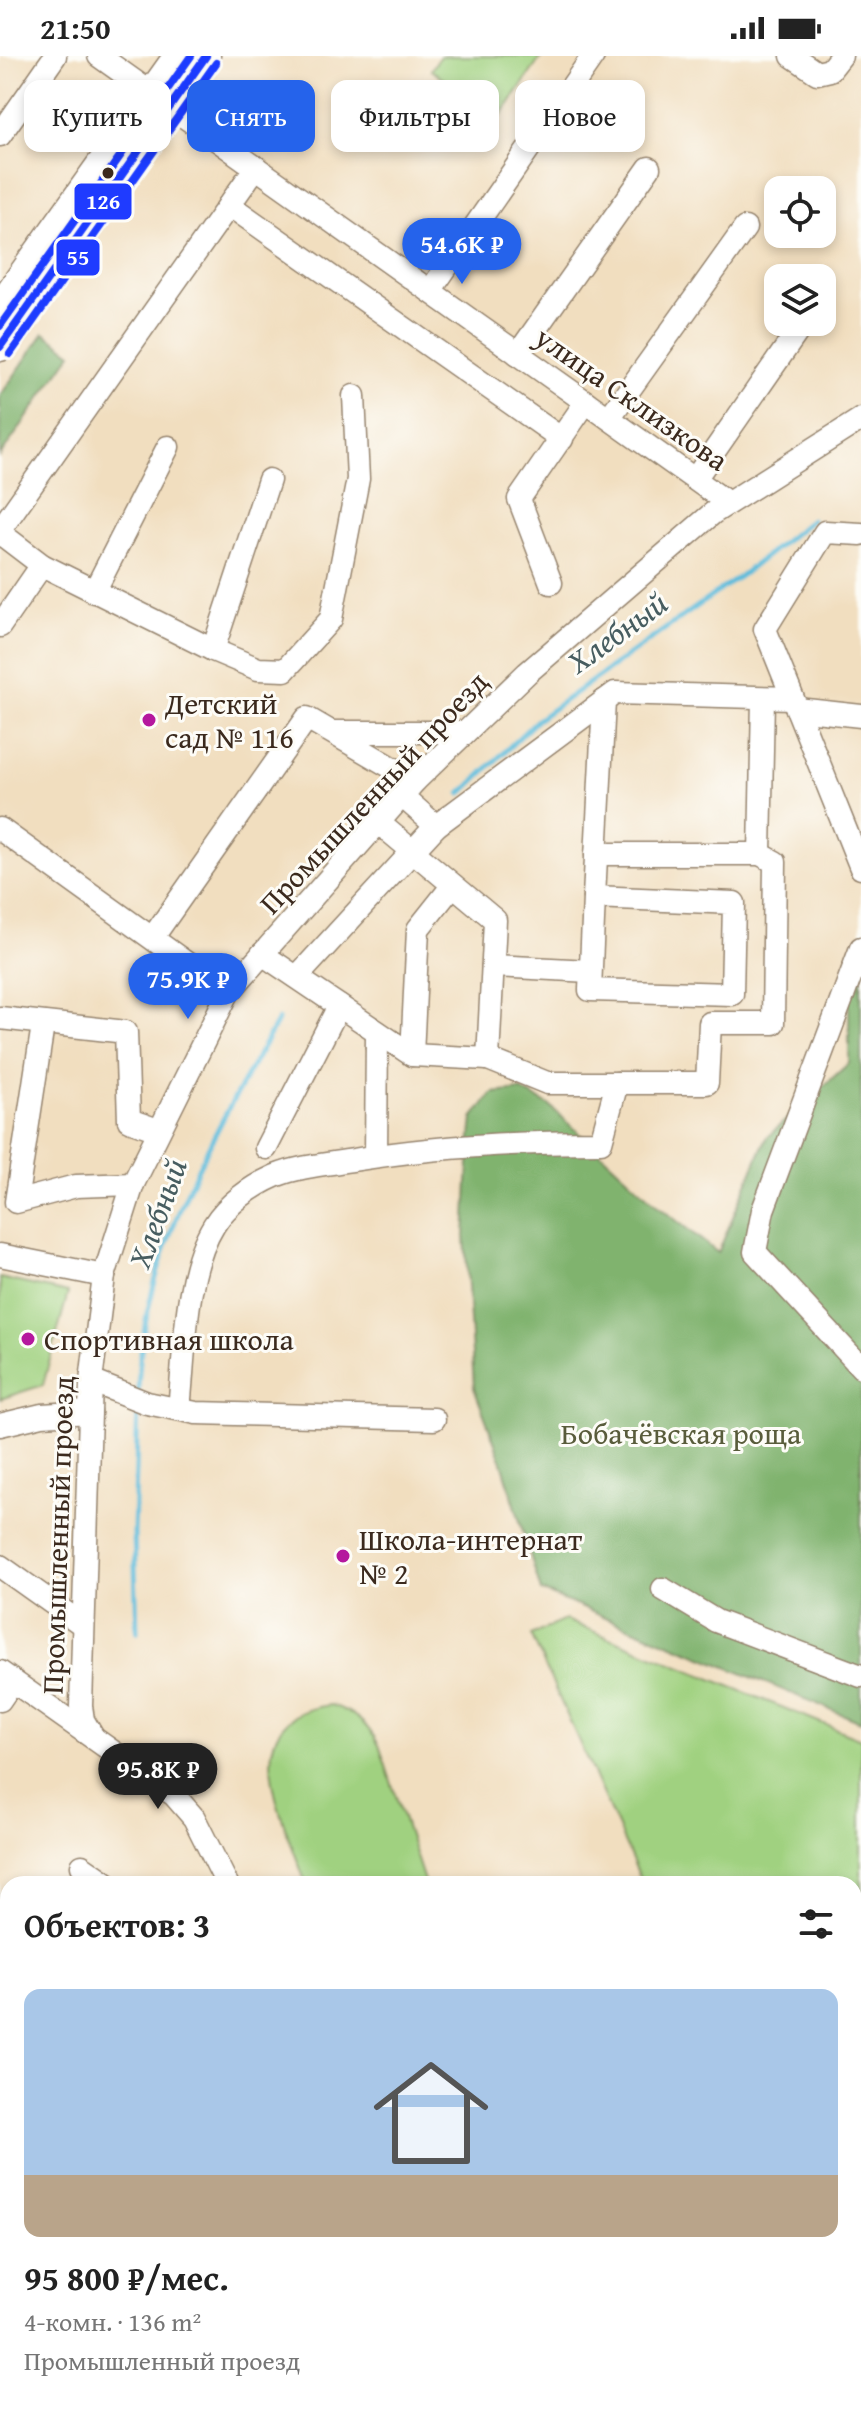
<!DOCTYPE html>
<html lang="ru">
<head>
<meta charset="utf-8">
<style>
	:root { --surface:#fff; --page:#f2f2f2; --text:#222; --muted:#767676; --line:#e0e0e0; --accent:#2563eb }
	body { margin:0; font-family:"Gentium Book Plus",serif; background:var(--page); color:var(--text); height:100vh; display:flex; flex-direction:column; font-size:30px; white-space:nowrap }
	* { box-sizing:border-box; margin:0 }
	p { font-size:26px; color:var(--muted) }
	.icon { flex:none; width:44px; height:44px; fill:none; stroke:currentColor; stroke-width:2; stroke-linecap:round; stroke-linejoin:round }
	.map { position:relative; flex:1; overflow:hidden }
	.panel { position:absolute; left:0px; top:1820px; width:862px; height:536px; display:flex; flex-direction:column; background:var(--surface); border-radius:24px 24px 0 0; box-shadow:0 4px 12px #0003 }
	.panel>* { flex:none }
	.top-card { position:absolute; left:24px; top:24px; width:814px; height:72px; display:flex; gap:16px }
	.controls { position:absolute; left:764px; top:120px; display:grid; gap:16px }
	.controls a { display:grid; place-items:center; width:72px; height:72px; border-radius:16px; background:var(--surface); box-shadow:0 4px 12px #0003; font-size:40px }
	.price { position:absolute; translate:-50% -68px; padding:0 18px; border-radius:28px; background:var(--accent); color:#fff; font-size:26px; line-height:52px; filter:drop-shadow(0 2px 4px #0008) }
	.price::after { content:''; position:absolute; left:50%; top:48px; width:24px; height:18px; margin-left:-12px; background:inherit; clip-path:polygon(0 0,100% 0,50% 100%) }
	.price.on { background:#222; color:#fff }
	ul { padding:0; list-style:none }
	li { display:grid; align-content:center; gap:16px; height:424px; padding:0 24px }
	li+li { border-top:2px solid var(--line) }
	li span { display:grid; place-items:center; height:248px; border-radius:16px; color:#555 }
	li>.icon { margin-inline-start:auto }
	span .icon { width:144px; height:144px; fill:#fffc; stroke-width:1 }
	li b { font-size:34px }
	h2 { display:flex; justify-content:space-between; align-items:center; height:96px; padding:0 24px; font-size:34px }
	.tag { padding:0 28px; border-radius:16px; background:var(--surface); box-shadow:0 4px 12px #0003; font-size:28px; line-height:72px }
	.tag.on { background:var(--accent); color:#fff }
	.status { display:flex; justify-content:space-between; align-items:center; height:56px; padding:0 40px; background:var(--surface); direction:ltr }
	.status svg { height:22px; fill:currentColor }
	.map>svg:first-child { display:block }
</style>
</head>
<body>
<div class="status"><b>21:50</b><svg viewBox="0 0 49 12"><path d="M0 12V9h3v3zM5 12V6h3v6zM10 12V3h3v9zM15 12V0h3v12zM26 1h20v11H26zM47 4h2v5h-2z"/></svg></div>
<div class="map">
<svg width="861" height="2356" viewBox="0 0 861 2356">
	<rect width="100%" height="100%" fill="#fdfcf7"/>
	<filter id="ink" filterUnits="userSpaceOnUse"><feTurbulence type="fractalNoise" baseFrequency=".0125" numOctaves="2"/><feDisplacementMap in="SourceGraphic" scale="16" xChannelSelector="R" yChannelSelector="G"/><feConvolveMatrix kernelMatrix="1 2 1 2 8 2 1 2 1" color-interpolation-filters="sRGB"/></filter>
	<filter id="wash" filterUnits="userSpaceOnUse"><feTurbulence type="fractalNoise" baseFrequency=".006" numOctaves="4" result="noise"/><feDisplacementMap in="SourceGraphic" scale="32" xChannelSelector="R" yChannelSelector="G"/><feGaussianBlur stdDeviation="1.8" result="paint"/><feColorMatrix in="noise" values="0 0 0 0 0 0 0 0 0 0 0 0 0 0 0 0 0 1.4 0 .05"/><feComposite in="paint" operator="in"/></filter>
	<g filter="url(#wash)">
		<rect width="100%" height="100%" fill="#f1debf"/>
		<!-- green -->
		<g fill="#a0d180" stroke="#6e7e4f" stroke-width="2">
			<path d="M440,0H542L500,61L431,14Z"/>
			<path d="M0,1222L68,1237L43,1329L0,1343Z"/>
			<path d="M565,1564L861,1683V1964L854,1959V1828H643L531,1579Z"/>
			<path d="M331,1649C355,1657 366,1666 379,1689L425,1828H306C286,1768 227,1660 331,1649Z"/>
		</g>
		<!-- forest -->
		<g fill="#80b36e" stroke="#5e6e46" stroke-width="2">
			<path d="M44,277L72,297L0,400V340Z"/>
			<path d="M861,911V1666L541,1535L502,1406L474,1332L465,1180L470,1090L473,1062L493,1037L521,1034L549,1049L658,1150L718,1197L766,1082L849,1007V928Z"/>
		</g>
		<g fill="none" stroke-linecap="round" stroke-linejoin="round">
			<!-- stream -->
			<g stroke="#5dbcdb" stroke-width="5">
				<path d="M461,738L537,664L747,515L811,464"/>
				<path d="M138,1339C140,1201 212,1081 278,964"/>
				<path d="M137,1576L134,1476L138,1349"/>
			</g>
		</g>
	</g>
	<g filter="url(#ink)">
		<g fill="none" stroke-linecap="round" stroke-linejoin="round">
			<!-- minor casing -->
			<g stroke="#96846e" stroke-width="25">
				<g id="minor">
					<path d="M99,0L728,447"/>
					<path d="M792,0L817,17L830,14L841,0"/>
					<path d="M0,79L55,0"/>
					<path d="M229,149L562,383"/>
					<path d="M430,235L593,0"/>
					<path d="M518,298L649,112"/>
					<path d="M609,362L745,172"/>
					<path d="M695,423L804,266"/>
					<path d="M0,474L256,111"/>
					<path d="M0,477L42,509L213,594L258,613L285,614L331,563L358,423L354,340"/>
					<path d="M861,478L825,476L765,573L861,812"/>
					<path d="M551,527L519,443L586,346"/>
					<path d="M94,536L168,391"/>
					<path d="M0,570L42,509"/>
					<path d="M213,594L269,424"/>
					<path d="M797,653L861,660"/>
					<path d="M333,676H465"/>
					<path d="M402,740L436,770"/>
					<path d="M0,773L228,937"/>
					<path d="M760,798L763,642"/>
					<path d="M594,841L734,847L732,938L590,934Z"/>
					<path d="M594,841L604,645"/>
					<path d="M153,881L307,662L415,725"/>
					<path d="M861,892L763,1154L755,1196L861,1311"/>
					<path d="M262,898L412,999L488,1003L495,864L379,767"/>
					<path d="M493,910L590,915"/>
					<path d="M297,921L436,770L615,637L792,642"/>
					<path d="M0,962L126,976L129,1064L158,1074"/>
					<path d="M43,969L16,1146L76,1130L133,1128"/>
					<path d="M412,999L418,873L453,829"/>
					<path d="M488,1003L547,1027H707L710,967H773L775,806L760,798H596"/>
					<path d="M266,1092L339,950"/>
					<path d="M376,1100L377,976"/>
					<path d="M0,1199L104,1220"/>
					<path d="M91,1325L147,1347L196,1357L434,1363"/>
					<path d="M179,1353C185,1298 184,1217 214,1169C227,1148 252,1130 275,1120C299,1110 328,1108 353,1104C436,1090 517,1086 601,1086L617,1027"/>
					<path d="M0,1369L42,1359L90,1356"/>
					<path d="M0,1510L83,1569"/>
					<path d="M663,1533L716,1565L861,1620"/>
					<path d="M0,1616L174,1739L194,1762L227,1828"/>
					<path d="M0,1644L13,1625"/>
					<path d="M93,1681L83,1664L81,1650L91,1325L104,1220L133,1128L228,937L415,725L527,617L713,457L861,363"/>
					<path d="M82,1810L108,1828"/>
					<path d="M854,2128L861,2133"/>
					<path d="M666,2348L677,2356"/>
					<path d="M21,2356L27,2348"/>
					<path d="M404,2356L405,2348"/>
				</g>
			</g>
			<!-- major casing -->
			<g stroke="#96846e" stroke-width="31">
				<g id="major">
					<path d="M0,250L178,0"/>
					<path d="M0,291L206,0"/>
				</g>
			</g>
			<!-- minor -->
			<use href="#minor" stroke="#fff" stroke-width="22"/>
			<!-- major -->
			<use href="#major" stroke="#fff" stroke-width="28"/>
			<!-- bus-1 casing -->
			<g stroke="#fdfcf7" stroke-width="14">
				<path id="bus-1" d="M0,291L206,0"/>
			</g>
			<!-- bus-2 casing -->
			<g stroke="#fdfcf7" stroke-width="14">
				<path id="bus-2" d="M10,298L216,7"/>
			</g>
			<!-- bus-3 casing -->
			<g stroke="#fdfcf7" stroke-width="14">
				<path id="bus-3" d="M0,270L191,0"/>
			</g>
			<!-- bus-1 -->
			<use href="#bus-1" stroke="#1f3bff" stroke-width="8"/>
			<!-- bus-2 -->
			<use href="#bus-2" stroke="#1f3bff" stroke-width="8"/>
			<!-- bus-3 -->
			<use href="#bus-3" stroke="#1f3bff" stroke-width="8"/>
		</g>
	</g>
	<!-- markers -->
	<circle fill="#3b2a1e" stroke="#fdfcf7" stroke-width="3" cx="108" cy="117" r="7"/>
	<g fill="#b5179e" stroke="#fdfcf7" stroke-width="3">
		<circle cx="149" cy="664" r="8"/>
		<circle cx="28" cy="1283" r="8"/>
		<circle cx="343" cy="1500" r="8"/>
	</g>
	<g text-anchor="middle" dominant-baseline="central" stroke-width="6" stroke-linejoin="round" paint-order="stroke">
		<!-- street labels -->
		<g font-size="30" fill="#3b2a1e" stroke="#fdfcf7">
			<text transform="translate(632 342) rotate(35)">улица Склизкова</text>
			<text transform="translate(373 736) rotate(-47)">Промышленный проезд</text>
			<text transform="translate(57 1479) rotate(-88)">Промышленный проезд</text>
		</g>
		<!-- poi labels -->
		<g font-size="30" fill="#3b2a1e" stroke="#fdfcf7" text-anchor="start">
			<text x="165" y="647">Детский<tspan x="165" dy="34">сад № 116</tspan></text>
			<text x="44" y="1283">Спортивная школа</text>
			<text x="359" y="1483">Школа-интернат<tspan x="359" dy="34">№ 2</tspan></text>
		</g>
		<!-- park labels -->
		<g font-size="30" fill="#595c3b" stroke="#fdfcf7">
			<text x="681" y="1377">Бобачёвская роща</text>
		</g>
		<!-- water labels -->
		<g font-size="32" font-style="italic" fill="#475d60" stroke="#fdfcf7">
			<text transform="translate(617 576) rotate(-36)">Хлебный</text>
			<text transform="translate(157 1157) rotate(-70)">Хлебный</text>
		</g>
	</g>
	<g stroke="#fdfcf7" stroke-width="3">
		<rect x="73" y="126" width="60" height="39" rx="8" fill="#1f3bff"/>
		<rect x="55" y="182" width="46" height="39" rx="8" fill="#1f3bff"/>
	</g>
	<g font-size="22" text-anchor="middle" font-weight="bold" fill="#fff">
		<text x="103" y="153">126</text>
		<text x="78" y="209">55</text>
	</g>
</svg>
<div class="controls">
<a><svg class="icon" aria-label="locate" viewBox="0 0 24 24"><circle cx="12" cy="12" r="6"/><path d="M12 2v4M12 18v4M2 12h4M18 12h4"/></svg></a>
<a><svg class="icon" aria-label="layers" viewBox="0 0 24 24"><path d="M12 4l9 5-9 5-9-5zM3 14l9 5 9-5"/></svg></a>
</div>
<b class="price" style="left:462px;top:230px">54.6K ₽</b>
<b class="price" style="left:188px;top:965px">75.9K ₽</b>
<b class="price on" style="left:158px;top:1755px">95.8K ₽</b>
<div class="top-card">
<a class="tag">Купить</a>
<a class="tag on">Снять</a>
<a class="tag">Фильтры</a>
<a class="tag">Новое</a>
</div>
<section class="panel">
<h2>Объектов: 3<svg class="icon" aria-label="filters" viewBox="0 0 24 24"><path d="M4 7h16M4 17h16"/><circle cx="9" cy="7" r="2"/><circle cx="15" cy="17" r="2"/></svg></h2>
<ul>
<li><span style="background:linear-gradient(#a9c7e8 75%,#b9a48a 0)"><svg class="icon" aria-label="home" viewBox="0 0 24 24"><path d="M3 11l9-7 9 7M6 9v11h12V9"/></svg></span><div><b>95 800 ₽/мес.</b><p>4-комн. · 136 m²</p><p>Промышленный проезд</p></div></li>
</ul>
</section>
</div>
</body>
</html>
